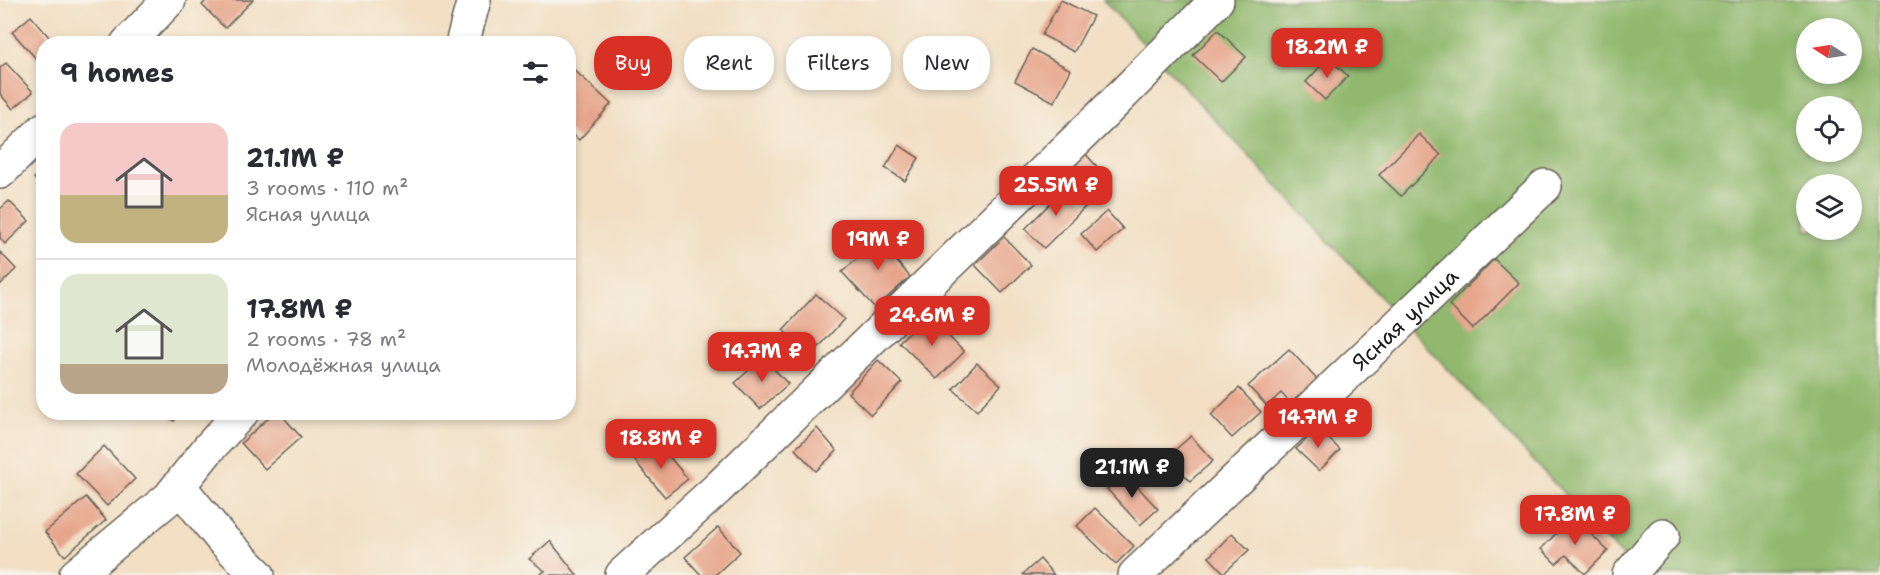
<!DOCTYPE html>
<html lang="en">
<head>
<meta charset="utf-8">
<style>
	:root { --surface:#fff; --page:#f7f7f7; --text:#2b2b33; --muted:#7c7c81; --line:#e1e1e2; --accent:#d93025 }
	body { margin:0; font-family:"Shantell Sans",sans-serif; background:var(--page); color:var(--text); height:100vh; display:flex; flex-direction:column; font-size:22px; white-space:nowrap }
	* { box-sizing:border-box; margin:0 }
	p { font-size:20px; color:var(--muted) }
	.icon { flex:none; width:33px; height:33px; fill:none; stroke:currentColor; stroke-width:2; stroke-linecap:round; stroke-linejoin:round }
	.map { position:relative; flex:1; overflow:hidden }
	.sheet { position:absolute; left:36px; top:36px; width:540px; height:384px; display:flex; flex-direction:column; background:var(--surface); border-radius:24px; box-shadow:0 3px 9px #0003 }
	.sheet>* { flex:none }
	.banner { position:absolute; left:594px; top:36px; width:570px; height:54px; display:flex; gap:12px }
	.needle { width:39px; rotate:282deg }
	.buttons { position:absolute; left:1796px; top:18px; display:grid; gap:12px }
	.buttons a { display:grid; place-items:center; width:66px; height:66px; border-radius:50%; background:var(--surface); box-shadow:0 3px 9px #0003; font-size:30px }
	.price { position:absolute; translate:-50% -51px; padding:0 14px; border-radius:12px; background:var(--accent); color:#fff; font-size:20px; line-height:39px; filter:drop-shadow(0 2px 3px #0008) }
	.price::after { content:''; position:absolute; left:50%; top:36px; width:18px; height:14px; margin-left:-9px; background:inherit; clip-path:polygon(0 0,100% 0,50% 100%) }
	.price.on { background:#222; color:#fff }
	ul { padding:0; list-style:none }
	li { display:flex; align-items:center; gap:18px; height:150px; padding:0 24px }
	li+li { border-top:2px solid var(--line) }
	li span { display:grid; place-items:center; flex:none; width:168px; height:120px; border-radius:18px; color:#555 }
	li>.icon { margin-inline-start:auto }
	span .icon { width:72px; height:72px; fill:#fffc; stroke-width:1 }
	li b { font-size:26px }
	h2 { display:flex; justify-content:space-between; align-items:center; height:72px; padding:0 24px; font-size:26px }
	.chip { padding:0 21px; border-radius:24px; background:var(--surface); box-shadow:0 3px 9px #0003; font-size:21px; line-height:54px }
	.chip.on { background:var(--accent); color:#fff }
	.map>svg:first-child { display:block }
</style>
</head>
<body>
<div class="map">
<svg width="1880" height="575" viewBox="0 0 1880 575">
	<rect width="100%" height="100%" fill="#f7f3e8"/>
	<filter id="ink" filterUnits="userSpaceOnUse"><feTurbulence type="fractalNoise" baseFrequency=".0167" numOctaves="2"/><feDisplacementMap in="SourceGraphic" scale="12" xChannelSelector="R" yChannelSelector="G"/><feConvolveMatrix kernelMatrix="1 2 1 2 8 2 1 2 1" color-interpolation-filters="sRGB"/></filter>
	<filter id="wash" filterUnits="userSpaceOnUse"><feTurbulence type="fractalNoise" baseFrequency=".008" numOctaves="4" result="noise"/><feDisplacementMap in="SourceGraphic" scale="24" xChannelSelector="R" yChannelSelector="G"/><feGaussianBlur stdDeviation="1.35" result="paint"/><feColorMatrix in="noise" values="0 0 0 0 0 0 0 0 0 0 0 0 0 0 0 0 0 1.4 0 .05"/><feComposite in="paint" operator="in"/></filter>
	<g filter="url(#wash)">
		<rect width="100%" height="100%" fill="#f2dfc4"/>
		<!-- forest -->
		<path fill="#91b86e" stroke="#566a45" stroke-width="1.5" fill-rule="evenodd" d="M1103,0H1880V575H1640ZM1806,28H1851V74H1806ZM1806,106H1851V152H1806ZM1806,184H1851V230H1806Z"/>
		<g id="blocks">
			<!-- building -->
			<g fill="#e7a68c">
				<path d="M207,0H253L225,28L202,5Z"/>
				<path d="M1061,0L1093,16L1074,52L1042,35Z"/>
				<path d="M31,16L55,44H44V61L41,64L12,32Z"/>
				<path d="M1218,30L1246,57L1221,82L1193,55Z"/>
				<path d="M1032,49L1071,70L1054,102L1015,81Z"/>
				<path d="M1328,58L1348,76L1325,100L1306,82Z"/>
				<path d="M6,63L33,92L13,109L0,94V68Z"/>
				<path d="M568,64L611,104L579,140L568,130Z"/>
				<path d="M1419,134L1441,155L1401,196L1379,175Z"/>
				<path d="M899,145L919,158L905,181L885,168Z"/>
				<path d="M1082,150L1101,171L1085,186L1066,165Z"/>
				<path d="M44,170V189L34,178Z"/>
				<path d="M1067,186L1087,205L1044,248L1025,229Z"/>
				<path d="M9,201L29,221L5,244L0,238V209Z"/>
				<path d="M1107,211L1123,229L1097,252L1081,234Z"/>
				<path d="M887,232L902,249L893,257L910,277L875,308L842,272Z"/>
				<path d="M1004,237L1031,265L1002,293L975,265Z"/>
				<path d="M0,252L16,269L0,285Z"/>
				<path d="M1494,259L1519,283L1473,329L1449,305Z"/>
				<path d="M816,294L844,319L811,356L783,330Z"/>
				<path d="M927,314L964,352L937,379L899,342Z"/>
				<path d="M1289,349L1320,383L1294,407L1281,393L1267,406L1248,386Z"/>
				<path d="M763,357L788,384L760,409L735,383Z"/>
				<path d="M878,360L902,383L871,415L848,393Z"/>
				<path d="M977,363L1001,385L977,411L953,389Z"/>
				<path d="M1239,388L1261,412L1232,438L1211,415Z"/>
				<path d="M166,412H182L174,421Z"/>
				<path d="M275,412H279L301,437L265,469L241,443Z"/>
				<path d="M817,428L837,451L816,471L795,449Z"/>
				<path d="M1318,428L1340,450L1319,471L1296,449Z"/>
				<path d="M1191,436L1213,461L1190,481L1168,456Z"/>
				<path d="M657,442L688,479L665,497L635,461Z"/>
				<path d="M104,446L135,479L107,506L76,474Z"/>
				<path d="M1125,473L1158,509L1140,525L1107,489Z"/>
				<path d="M86,497L106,520L65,556L45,532Z"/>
				<path d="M1095,508L1134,546L1116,564L1077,526Z"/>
				<path d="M1573,516L1608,551L1585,574L1566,555L1556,564L1541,549Z"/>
				<path d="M718,527L740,552L715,575H701L685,557Z"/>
				<path d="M1232,533L1249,550L1224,573L1209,557Z"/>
				<path d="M550,541L577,575H539L545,571L529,559Z"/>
				<path d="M1040,559L1054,575H1024L1023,574Z"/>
			</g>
		</g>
	</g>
	<g filter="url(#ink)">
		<use href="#blocks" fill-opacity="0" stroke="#676057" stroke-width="1.5"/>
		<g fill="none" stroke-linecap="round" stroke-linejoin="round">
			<!-- minor casing -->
			<g stroke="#676057" stroke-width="36">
				<g id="minor">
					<path d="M127,44L169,0"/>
					<path d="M462,44L474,0"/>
					<path d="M0,172L44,129"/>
					<path d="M179,486L221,538L258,575"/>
					<path d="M76,575L169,498L209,448L242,412"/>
					<path d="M622,575L717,489L1101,116L1217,0"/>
					<path id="s1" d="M1135,575L1545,186"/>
					<path d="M1629,575L1663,535"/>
				</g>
			</g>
			<!-- minor -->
			<use href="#minor" stroke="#fff" stroke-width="33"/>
		</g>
	</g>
	<g text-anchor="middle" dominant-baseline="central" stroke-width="5" stroke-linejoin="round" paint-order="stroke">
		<!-- street labels -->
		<g font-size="22" fill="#1c1c1c" stroke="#f7f3e8">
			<text stroke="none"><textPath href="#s1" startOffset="372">Ясная улица</textPath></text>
		</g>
	</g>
</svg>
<div class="buttons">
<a><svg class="needle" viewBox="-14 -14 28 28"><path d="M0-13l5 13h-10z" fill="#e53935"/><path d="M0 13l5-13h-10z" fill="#7c7c81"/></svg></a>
<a><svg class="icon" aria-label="locate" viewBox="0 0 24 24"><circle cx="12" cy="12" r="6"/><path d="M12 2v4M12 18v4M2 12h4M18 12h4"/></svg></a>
<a><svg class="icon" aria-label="layers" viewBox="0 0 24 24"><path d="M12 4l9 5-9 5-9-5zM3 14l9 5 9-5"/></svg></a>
</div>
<b class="price" style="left:1327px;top:79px">18.2M ₽</b>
<b class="price" style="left:1056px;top:217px">25.5M ₽</b>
<b class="price" style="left:878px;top:271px">19M ₽</b>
<b class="price" style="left:932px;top:347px">24.6M ₽</b>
<b class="price" style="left:762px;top:383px">14.7M ₽</b>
<b class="price" style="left:1318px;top:449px">14.7M ₽</b>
<b class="price" style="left:661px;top:470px">18.8M ₽</b>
<b class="price on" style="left:1132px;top:499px">21.1M ₽</b>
<b class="price" style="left:1575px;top:546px">17.8M ₽</b>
<div class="banner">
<a class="chip on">Buy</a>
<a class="chip">Rent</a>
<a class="chip">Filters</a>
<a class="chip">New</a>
</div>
<section class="sheet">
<h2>9 homes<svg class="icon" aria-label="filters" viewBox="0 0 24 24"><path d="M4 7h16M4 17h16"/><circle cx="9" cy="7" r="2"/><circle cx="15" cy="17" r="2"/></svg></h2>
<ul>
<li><span style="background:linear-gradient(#f6c9c9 60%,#c2b280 0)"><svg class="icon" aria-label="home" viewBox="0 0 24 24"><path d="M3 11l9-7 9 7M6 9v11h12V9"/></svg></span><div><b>21.1M ₽</b><p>3 rooms · 110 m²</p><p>Ясная улица</p></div></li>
<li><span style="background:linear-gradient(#dfe7d0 75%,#b9a48a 0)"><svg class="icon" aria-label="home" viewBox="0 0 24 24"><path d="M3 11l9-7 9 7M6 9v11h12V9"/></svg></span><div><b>17.8M ₽</b><p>2 rooms · 78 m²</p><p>Молодёжная улица</p></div></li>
</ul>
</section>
</div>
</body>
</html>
